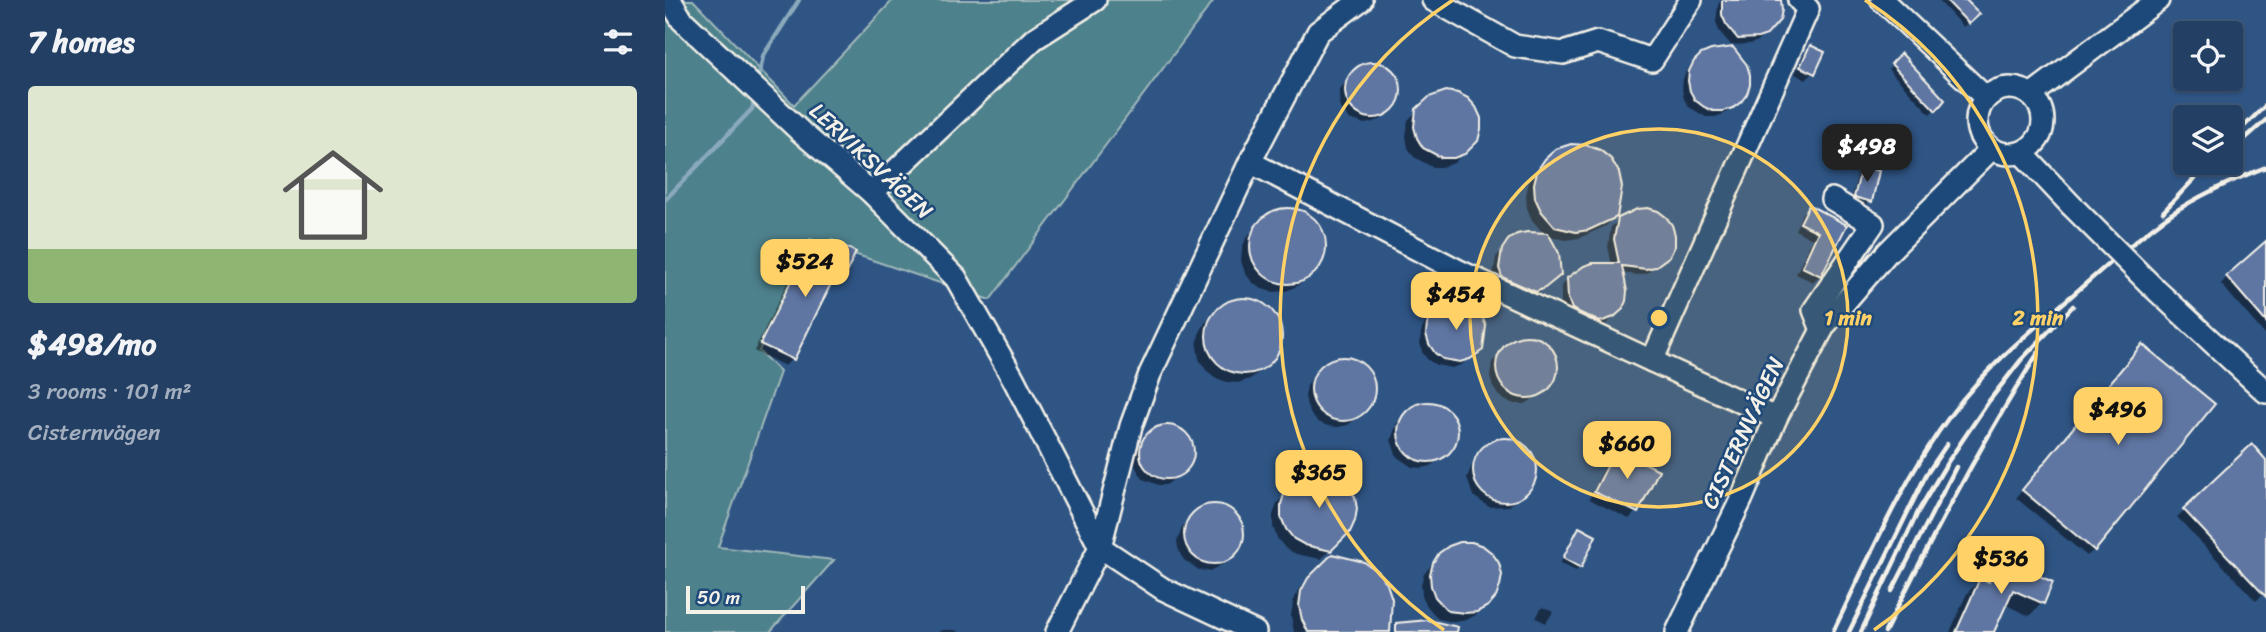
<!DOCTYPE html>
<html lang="en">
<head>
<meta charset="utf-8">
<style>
	:root { --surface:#234064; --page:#2b476a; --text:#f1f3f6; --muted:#a3afbf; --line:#405978; --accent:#ffd166 }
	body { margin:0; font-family:Sriracha,sans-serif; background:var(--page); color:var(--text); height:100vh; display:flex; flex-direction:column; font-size:26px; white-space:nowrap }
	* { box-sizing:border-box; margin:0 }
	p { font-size:23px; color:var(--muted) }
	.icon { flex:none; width:38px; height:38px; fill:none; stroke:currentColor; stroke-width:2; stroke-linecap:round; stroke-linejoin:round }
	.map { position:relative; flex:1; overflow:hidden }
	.sheet { display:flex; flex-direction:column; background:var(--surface); width:665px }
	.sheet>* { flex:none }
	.controls { position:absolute; left:1508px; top:21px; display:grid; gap:14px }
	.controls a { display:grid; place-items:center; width:70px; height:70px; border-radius:7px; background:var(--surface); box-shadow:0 2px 5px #0004,0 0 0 2px var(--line); font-size:35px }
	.scale { position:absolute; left:21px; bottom:18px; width:119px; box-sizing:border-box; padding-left:7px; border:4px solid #f4f1e8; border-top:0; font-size:19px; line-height:24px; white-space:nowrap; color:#f4f1e8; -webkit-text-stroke:5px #1f4a7a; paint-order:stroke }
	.price { position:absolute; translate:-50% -60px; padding:0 16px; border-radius:14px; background:var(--accent); color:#111; font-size:23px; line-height:46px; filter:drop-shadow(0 2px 4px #0008) }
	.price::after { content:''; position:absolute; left:50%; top:42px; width:21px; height:16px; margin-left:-10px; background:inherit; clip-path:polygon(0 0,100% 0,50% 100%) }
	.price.current { background:#222; color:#fff }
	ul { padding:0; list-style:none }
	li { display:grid; align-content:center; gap:14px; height:371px; padding:0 28px }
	li span { display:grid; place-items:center; height:217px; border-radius:7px; color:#555 }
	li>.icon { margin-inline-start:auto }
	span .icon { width:126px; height:126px; fill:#fffc; stroke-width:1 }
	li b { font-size:30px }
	h2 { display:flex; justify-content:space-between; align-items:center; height:84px; padding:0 28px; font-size:30px }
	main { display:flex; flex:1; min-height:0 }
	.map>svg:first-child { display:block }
</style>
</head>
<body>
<main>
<section class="sheet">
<h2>7 homes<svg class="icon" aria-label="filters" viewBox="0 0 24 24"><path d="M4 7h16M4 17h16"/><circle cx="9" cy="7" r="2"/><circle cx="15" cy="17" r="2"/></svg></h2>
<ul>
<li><span style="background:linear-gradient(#dfe7d0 75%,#8fb573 0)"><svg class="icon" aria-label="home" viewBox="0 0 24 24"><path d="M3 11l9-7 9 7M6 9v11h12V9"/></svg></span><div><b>$498/mo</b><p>3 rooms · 101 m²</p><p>Cisternvägen</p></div></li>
</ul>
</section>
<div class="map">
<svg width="1601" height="632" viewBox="0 0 1601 632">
	<rect width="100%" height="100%" fill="#2f5585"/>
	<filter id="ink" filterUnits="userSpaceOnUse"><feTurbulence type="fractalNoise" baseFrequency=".0143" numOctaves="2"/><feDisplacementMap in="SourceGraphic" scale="14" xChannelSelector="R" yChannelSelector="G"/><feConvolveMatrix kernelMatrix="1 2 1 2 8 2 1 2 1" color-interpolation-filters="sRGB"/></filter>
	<g filter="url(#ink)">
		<!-- green -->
		<path fill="#4e818c" stroke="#a1b9ba" stroke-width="2" d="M0,0H28L129,105L228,0H549L325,300L145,239L94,351L115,372L53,547L169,560L105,632H0Z"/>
		<!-- shadow -->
		<g fill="#0007">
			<path d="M1056,0H1114L1101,33L1093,41L1085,44L1066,45L1054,31L1051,22L1053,5Z"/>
			<path d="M1273,0H1299L1313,14L1298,27Z"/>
			<path d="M1146,47L1148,73L1141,80L1130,74L1139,54Z"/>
			<path d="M1037,55L1075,101L1059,114L1050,117H1041L1024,107L1019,99L1017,89L1018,79L1022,70Z"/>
			<path d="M1236,56L1278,100L1265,114L1223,69Z"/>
			<path d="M702,64H712L728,72L732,80L734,89L732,103L715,120L700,124L684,119L674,106L675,89L687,74L694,67Z"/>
			<path d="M765,98L811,140L789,163L778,167H767L749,157L743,148L741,137L743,120Z"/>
			<path d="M881,160L950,216L941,226L914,238L901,240L883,236L887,282L871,295L862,298L828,275L831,257L844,242L880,235L867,220L862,208L861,195L864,182Z"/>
			<path d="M1197,168L1205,201L1201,205L1186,201L1193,173Z"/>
			<path d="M1144,207L1180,225L1155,275L1148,282L1131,274L1147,239L1130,230L1137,214Z"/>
			<path d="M620,209L632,211L643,216L652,224L657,234L659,246L657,258L651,268L641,278L632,286L621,291L609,292L597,289L587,282L580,273L576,261L577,249L581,238L598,219L608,212Z"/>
			<path d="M954,220L996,262L982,273L973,275L957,273L955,309L941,324L927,328L901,316L896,306V286L903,279L947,265L943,247L946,227Z"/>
			<path d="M167,242L181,270L174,277L169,274L127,359L120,366L89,351L134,259L141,252L155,259L160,249Z"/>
			<path d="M1601,252V336L1556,284L1562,277Z"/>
			<path d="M584,299L596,303L605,310L612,319L615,330V342L611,353L594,372L585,379L573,383L562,382L551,378L541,370L534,359L532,347L534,334L540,323L559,304L571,300Z"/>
			<path d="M775,308L809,356L796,365L787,368L771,365L763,360L757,352L755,342L756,332L760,323Z"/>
			<path d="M854,340H873L881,345L890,360L889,379L884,387L876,394L860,404H850L841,401L833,395L828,387L825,377L827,362L846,343Z"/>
			<path d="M1471,353L1429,550L1422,556L1351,498Z"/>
			<path d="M672,360H681L690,362L705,375L708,394L705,403L691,419L683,425L673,427L663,426L653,422L646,415L642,406L640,396L642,386L647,378L663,364Z"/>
			<path d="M754,404H772L781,409L787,417L791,426V435L789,445L782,453L766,466L757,468L747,467L732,457L726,440L732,423L746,408Z"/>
			<path d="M498,427H507L521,436L528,451L523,468L515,475L501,485H493L478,479L470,466L472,449L476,443L484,435Z"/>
			<path d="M832,441L852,443L861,448L867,456L870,465V475L866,485L852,500L844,506L824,507L808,496L802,478L809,459L824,445Z"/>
			<path d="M1587,447L1601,462V592L1591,601L1512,517Z"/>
			<path d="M951,451L971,512L964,519L924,499L944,458Z"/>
			<path d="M629,484L684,531L656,559L631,554L620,548L612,538L608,527V515L612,503Z"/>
			<path d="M541,506L560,508L574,520L577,539L574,548L561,563L544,571L534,570L519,560L514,552L512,542L518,525L533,510Z"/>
			<path d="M915,529V567L911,571L895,563Z"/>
			<path d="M775,554L829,596L811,615L801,620L790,622L773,619L762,606L757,596L756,584L759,574Z"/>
			<path d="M667,556L722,632H629L626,616L628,602L634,589Z"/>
			<path d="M1335,560L1377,603L1364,616L1339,604L1327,632H1285L1302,593L1315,580L1318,581L1322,573Z"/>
			<path d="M877,607L888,612L881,623L871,618Z"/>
			<path d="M278,630H290L295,632H273Z"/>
		</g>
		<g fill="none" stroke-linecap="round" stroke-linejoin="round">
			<!-- stream -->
			<g stroke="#8aaabc" stroke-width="4.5">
				<path d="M93,82L98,56L134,0"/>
				<path d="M0,200L87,109L90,98"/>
			</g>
		</g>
		<!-- building -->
		<g fill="#5f76a2" stroke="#f4f1e8" stroke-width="2">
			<path d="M1057,0H1116L1117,10L1115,20L1102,35L1093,38L1073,39L1061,24L1057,15Z"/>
			<path d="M1281,0H1301L1315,14L1304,24Z"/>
			<path d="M1145,45L1160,52L1150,74L1135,67Z"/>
			<path d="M1068,47L1082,65L1085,75V85L1082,94L1076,102L1068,108L1058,111H1048L1039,107L1030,100L1025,91L1023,81L1024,71L1029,61L1036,54L1046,50Z"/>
			<path d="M1236,53L1280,100L1271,111L1226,64Z"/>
			<circle cx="708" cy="90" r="28"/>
			<path d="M781,91L793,93L803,98L811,107L816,118V129L813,141L800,154L789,158H777L758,148L752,138L749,127L751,109L764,97Z"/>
			<path d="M906,144L921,145L935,150L946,159L954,172L957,187L952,217L924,230L911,232L890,227L876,211L870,198L869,184L872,171L880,159L891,149Z"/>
			<path d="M1197,166L1214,171L1207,202L1189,197Z"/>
			<path d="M1144,205L1182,225L1156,276L1137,267L1153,232L1135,223Z"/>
			<path d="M983,208L993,211L1001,217L1007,225L1010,235V246L1005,256L990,267L981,269L957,266L962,291L961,301L957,310L949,317L935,322L907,309L903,298L902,278L919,266L928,263H954L949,239L953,218L972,209Z"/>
			<circle cx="623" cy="246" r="38"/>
			<path d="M862,232L883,233L894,253L896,275L880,288L871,292L837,277L834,268L837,249L843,240L852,234Z"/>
			<path d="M166,240L191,252L182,271L174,267L129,360L95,344L141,250L158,258Z"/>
			<path d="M1601,241V322L1561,276Z"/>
			<circle cx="579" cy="336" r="38"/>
			<path d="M791,301L801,303L810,308L817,316L821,326L818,350L805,359L795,362L778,359L770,353L764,344L761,334L762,324L767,314L774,307Z"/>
			<circle cx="862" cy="367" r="31"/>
			<path d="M1477,344L1550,404L1430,551L1357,490Z"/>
			<circle cx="678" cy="389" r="32"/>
			<circle cx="763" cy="432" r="30"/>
			<circle cx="502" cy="452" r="27"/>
			<circle cx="840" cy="470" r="32"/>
			<path d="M1587,444L1601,460V597L1518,509Z"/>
			<path d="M951,449L994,470L973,513L929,492Z"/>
			<path d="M650,472L663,473L674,478L683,486L690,497L692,509L690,521L685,532L666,551L640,545L629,539L621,529L616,517V504L620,492L628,482L639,475Z"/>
			<circle cx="549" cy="534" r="30"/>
			<path d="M914,527L931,536L916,568L898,558Z"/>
			<path d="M795,542H807L818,546L827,553L834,563L837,575L835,586L831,597L823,606L812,612L800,613L783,611L770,597L766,586L765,574L768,563L774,553L784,546Z"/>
			<path d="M667,554L699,562L713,571L722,584L727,599L725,632H643L637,620L634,606L636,591L643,578Z"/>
			<path d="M1334,558L1388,582L1379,604L1348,590L1329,632H1291L1315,578L1324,582Z"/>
			<path d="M763,620L793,627L792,632H731V623Z"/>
		</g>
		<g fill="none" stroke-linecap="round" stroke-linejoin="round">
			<!-- minor casing -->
			<g stroke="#f4f1e8" stroke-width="26">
				<g id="minor">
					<path d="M5,0L17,20L136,132L207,193L291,278L348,378L435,547L498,589L590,632"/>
					<path d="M768,0L850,46L898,53L933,42L987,60L1026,0"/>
					<path d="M1217,0L1321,98"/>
					<circle cx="1345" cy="121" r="33"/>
					<path d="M1366,95L1493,0"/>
					<path d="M1357,153L1406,205"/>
					<path d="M585,162L794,271L987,361"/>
					<path d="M207,193L369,39L430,0"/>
					<path d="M1489,288L1601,392"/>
					<path d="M1157,330L1149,310L1208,224L1167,199"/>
					<path d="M1111,418L987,361L1143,9L1134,0"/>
					<path d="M392,632L435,547L466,426L485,374L585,162L653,32L696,0"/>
					<path d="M1012,632L1077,498L1111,418L1159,326L1222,253L1326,149"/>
				</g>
			</g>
			<!-- minor -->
			<use href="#minor" stroke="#1f4a7a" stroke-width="21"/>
			<!-- rail -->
			<g stroke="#f4f1e8" stroke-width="4.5">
				<path d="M1566,139L1601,105"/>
				<path d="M1566,151L1601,120"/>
				<path d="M1498,212L1544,163"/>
				<path d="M1227,591L1291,467"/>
				<path d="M1168,632C1204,558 1237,480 1287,413C1320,369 1362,334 1404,298C1437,270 1470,239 1506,214C1536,194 1568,180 1601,167"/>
				<path d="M1184,632L1261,475L1282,444"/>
				<path d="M1196,632L1254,510L1282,463L1324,401L1356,360L1408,306"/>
				<path d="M1220,632C1267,537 1316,443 1373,353"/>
			</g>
			<!-- minor-bridge casing -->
			<g stroke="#f4f1e8" stroke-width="26" stroke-linecap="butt">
				<path id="minor-bridge" d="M1406,205L1489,288"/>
			</g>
			<!-- minor-bridge -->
			<use href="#minor-bridge" stroke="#1f4a7a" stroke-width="21"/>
		</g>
	</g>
	<!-- distance rings -->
	<circle cx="994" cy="318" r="189" fill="#ffd166" fill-opacity=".12"/>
	<g fill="none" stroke="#ffd166" stroke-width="3.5">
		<circle cx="994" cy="318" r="189"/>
		<path d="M779 630A379 379 0 0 1 788 0M1200 0A379 379 0 0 1 1209 630"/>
	</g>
	<g text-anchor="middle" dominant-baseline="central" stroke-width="5" stroke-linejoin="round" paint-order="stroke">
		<!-- street labels -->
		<g font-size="23" fill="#f4f1e8" stroke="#1f4a7a">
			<text transform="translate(206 161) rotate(43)">LERVIKSVÄGEN</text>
			<text transform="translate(1078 433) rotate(-65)">CISTERNVÄGEN</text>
		</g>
	</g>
	<circle cx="994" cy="318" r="10" fill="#ffd166" stroke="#1f4a7a" stroke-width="3.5"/>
	<g font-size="21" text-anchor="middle" font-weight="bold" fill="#ffd166" stroke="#1f4a7a" stroke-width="5" stroke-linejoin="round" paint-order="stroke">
		<text x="1183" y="325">1 min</text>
		<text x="1373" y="325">2 min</text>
	</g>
</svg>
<div class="controls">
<a><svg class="icon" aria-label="locate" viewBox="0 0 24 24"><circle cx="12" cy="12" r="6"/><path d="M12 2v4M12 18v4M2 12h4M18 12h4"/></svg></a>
<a><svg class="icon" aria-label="layers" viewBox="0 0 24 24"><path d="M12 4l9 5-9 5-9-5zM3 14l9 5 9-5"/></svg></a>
</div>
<div class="scale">50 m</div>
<b class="price current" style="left:1202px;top:184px">$498</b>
<b class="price" style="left:140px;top:299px">$524</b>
<b class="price" style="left:791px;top:332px">$454</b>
<b class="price" style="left:1453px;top:447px">$496</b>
<b class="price" style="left:962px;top:481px">$660</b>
<b class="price" style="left:654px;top:510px">$365</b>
<b class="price" style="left:1336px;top:596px">$536</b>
</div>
</main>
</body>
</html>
